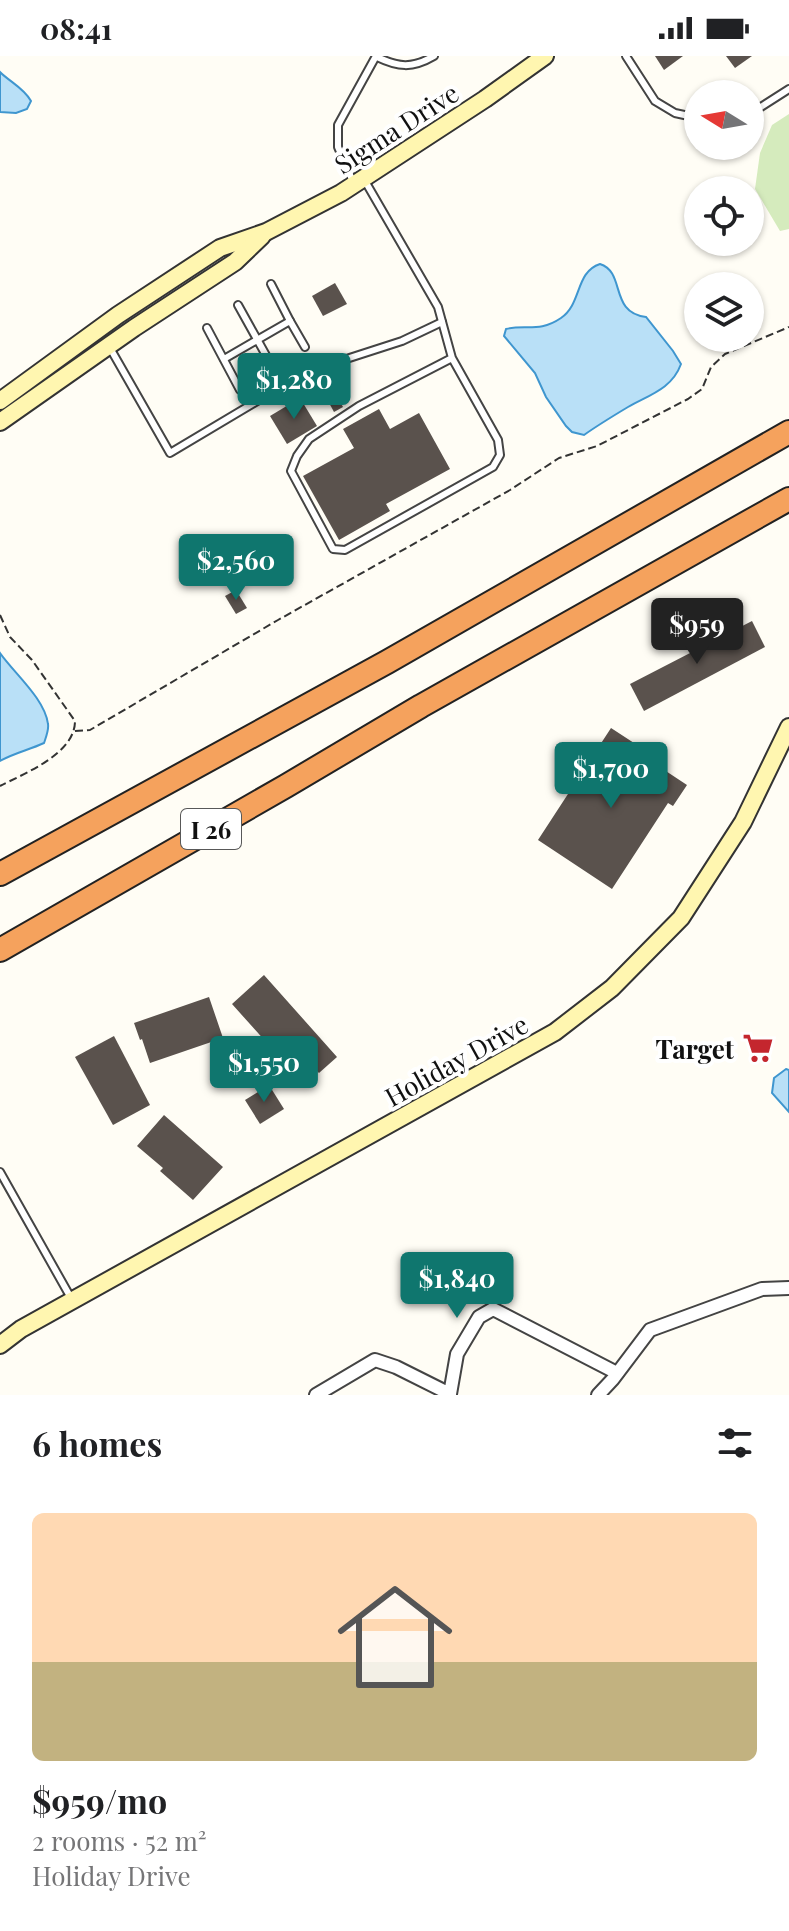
<!DOCTYPE html>
<html lang="en">
<head>
<meta charset="utf-8">
<style>
	:root { --surface:#fff; --page:#f2f2f2; --text:#202124; --muted:#757577; --accent:#0f766e }
	body { margin:0; font-family:"Playfair Display",serif; background:var(--page); color:var(--text); height:100vh; display:flex; flex-direction:column; font-size:30px; white-space:nowrap }
	* { box-sizing:border-box; margin:0 }
	p { font-size:26px; color:var(--muted) }
	.icon { flex:none; width:44px; height:44px; fill:none; stroke:currentColor; stroke-width:2; stroke-linecap:round; stroke-linejoin:round }
	.map { position:relative; height:1339px; overflow:hidden }
	.side { display:flex; flex-direction:column; background:var(--surface); flex:1 }
	.side>* { flex:none }
	.needle { width:52px; rotate:281deg }
	.tools { position:absolute; left:684px; top:24px; display:grid; gap:16px }
	.tools a { display:grid; place-items:center; width:80px; height:80px; border-radius:50%; background:var(--surface); box-shadow:0 2px 6px #0004; font-size:40px }
	.price { position:absolute; translate:-50% -68px; padding:0 18px; border-radius:8px; background:var(--accent); color:#fff; font-size:26px; line-height:52px; filter:drop-shadow(0 2px 4px #0008) }
	.price::after { content:''; position:absolute; left:50%; top:48px; width:24px; height:18px; margin-left:-12px; background:inherit; clip-path:polygon(0 0,100% 0,50% 100%) }
	.price.current { background:#222; color:#fff }
	ul { padding:0; list-style:none }
	li { display:grid; align-content:center; gap:16px; height:424px; padding:0 32px }
	li span { display:grid; place-items:center; height:248px; border-radius:12px; color:#555 }
	li>.icon { margin-inline-start:auto }
	span .icon { width:144px; height:144px; fill:#fffc; stroke-width:1 }
	li b { font-size:34px }
	h2 { display:flex; justify-content:space-between; align-items:center; height:96px; padding:0 32px; font-size:34px }
	.status { display:flex; justify-content:space-between; align-items:center; height:56px; padding:0 40px; background:var(--surface); direction:ltr }
	.status svg { height:22px; fill:currentColor }
	.map>svg:first-child { display:block }
</style>
</head>
<body>
<div class="status"><b>08:41</b><svg viewBox="0 0 49 12"><path d="M0 12V9h3v3zM5 12V6h3v6zM10 12V3h3v9zM15 12V0h3v12zM26 1h20v11H26zM47 4h2v5h-2z"/></svg></div>
<div class="map">
<svg width="789" height="1339" viewBox="0 0 789 1339">
	<rect width="100%" height="100%" fill="#fffdf5"/>
	<!-- green -->
	<path fill="#d5ebbd" d="M789,58V173L780,175L755,133L760,97L772,69Z"/>
	<!-- water -->
	<g fill="#b9e0f7" stroke="#3f96cf" stroke-width="2">
		<path d="M0,16C10,26 24,32 31,45L27,53L16,57L0,56Z"/>
		<path d="M600,208C626,216 609,257 646,261L673,295L681,308C672,333 649,339 628,351C613,360 598,369 584,379L572,376L566,370L546,341L535,317L504,280L506,273C526,268 539,277 561,262C582,248 575,216 600,208Z"/>
		<path d="M0,597C14,617 45,643 48,668C49,674 46,681 44,687C29,694 14,697 0,705Z"/>
		<path d="M786,1013L789,1014V1056L772,1037L774,1022Z"/>
	</g>
	<!-- building -->
	<g fill="#5a524d">
		<path d="M655,0H683L664,14Z"/>
		<path d="M726,0H752L735,12Z"/>
		<path d="M335,227L347,248L323,260L312,240Z"/>
		<path d="M329,327L343,351L334,356L321,332Z"/>
		<path d="M300,342L317,370L287,388L270,360Z"/>
		<path d="M379,353L390,373L419,357L450,413L386,448L390,455L339,484L303,420L354,392L343,373Z"/>
		<path d="M236,534L247,552L236,558L225,540Z"/>
		<path d="M752,565L765,591L644,655L630,628Z"/>
		<path d="M611,672L634,687L631,692L687,729L673,750L668,747L612,833L538,784Z"/>
		<path d="M264,919L337,1001L319,1017L314,1012L300,1024L232,948Z"/>
		<path d="M209,941L223,982L150,1007L142,983L140,984L134,967Z"/>
		<path d="M114,980L150,1049L113,1069L75,1001Z"/>
		<path d="M269,1029L284,1053L260,1068L245,1044Z"/>
		<path d="M164,1059L223,1111L193,1144L160,1115L163,1112L137,1090Z"/>
	</g>
	<g fill="none" stroke-linecap="round" stroke-linejoin="round">
		<!-- lane casing -->
		<g stroke="#444" stroke-width="10">
			<g id="lane">
				<path d="M626,0L655,45L675,57L698,62"/>
				<path d="M377,1C398,11 412,13 434,0"/>
				<path d="M750,58L789,33"/>
				<path d="M365,125L438,251L452,302L498,384L500,399L493,411L345,494L333,493L291,415L297,400L309,383L359,350L452,302"/>
				<path d="M354,128L338,91V69L376,0"/>
				<path d="M271,228L290,265"/>
				<path d="M238,249L283,330"/>
				<path d="M207,272L240,334"/>
				<path d="M110,292L170,397L306,316L402,285L442,266"/>
				<path d="M224,303L290,265L305,291"/>
				<path d="M0,1116L71,1242"/>
			</g>
		</g>
		<!-- street casing -->
		<g stroke="#444" stroke-width="16">
			<g id="street">
				<path d="M316,1339L375,1304L396,1311L450,1338L457,1298L479,1261L493,1253L617,1317"/>
				<path d="M598,1339L613,1323L650,1274L762,1233L789,1232"/>
			</g>
		</g>
		<!-- secondary casing -->
		<g stroke="#333" stroke-width="20">
			<g id="secondary">
				<path d="M0,345L118,259L220,192L266,176L341,137L485,43L545,0"/>
				<path d="M0,366L134,272L235,206L262,180"/>
				<path d="M0,1289L21,1273L555,976L612,932L681,862L743,766L789,671"/>
			</g>
		</g>
		<!-- highway casing -->
		<g stroke="#222" stroke-width="26">
			<g id="highway">
				<path d="M0,818L387,606L789,376"/>
				<path d="M0,894L286,730L421,650L789,443"/>
			</g>
		</g>
		<!-- path -->
		<g stroke="#333" stroke-width="2" stroke-dasharray="8 4" stroke-linecap="butt">
			<path d="M0,559L10,581L32,604L75,665C75,698 25,717 0,730"/>
			<path d="M75,675L90,674L278,564L510,434L559,402L597,390L688,343L702,333L711,311L725,298L789,271"/>
		</g>
		<!-- lane -->
		<use href="#lane" stroke="#fff" stroke-width="6"/>
		<!-- street -->
		<use href="#street" stroke="#fff" stroke-width="12"/>
		<!-- secondary -->
		<use href="#secondary" stroke="#fff6b0" stroke-width="16"/>
		<!-- highway -->
		<use href="#highway" stroke="#f5a25d" stroke-width="22"/>
	</g>
	<!-- icons -->
	<defs>
		<g id="supermarket-bare" transform="scale(2.4)"><path d="M-6-5.5h2.5l.6 2H6L4.5 2H-2.5L-4.4-4H-6ZM-1.5 3.2a1.3 1.3 0 1 0 .1 0ZM3 3.2a1.3 1.3 0 1 0 .1 0Z" fill="#c4262e" stroke="#fff" stroke-width="2.5" paint-order="stroke"/></g>
	</defs>
	<g fill-rule="evenodd">
		<use href="#supermarket-bare" x="758" y="992"/>
	</g>
	<g text-anchor="middle" dominant-baseline="central" stroke-width="8" stroke-linejoin="round" paint-order="stroke">
		<!-- shield labels -->
		<rect fill="#fff" stroke="#585858" stroke-width="2" x="181" y="753" width="60" height="40" rx="6"/>
		<g font-size="24" font-weight="bold" fill="#111">
			<text x="211" y="773">I 26</text>
		</g>
		<!-- street labels -->
		<g font-size="26" fill="#111" stroke="#fff">
			<text transform="translate(396 72) rotate(-33)">Sigma Drive</text>
			<text transform="translate(456 1004) rotate(-29)">Holiday Drive</text>
		</g>
		<!-- poi labels -->
		<g font-size="26" font-weight="bold" fill="#111" stroke="#fff" text-anchor="end">
			<text x="734" y="992">Target</text>
		</g>
	</g>
</svg>
<div class="tools">
<a><svg class="needle" viewBox="-14 -14 28 28"><path d="M0-13l5 13h-10z" fill="#e53935"/><path d="M0 13l5-13h-10z" fill="#757577"/></svg></a>
<a><svg class="icon" aria-label="locate" viewBox="0 0 24 24"><circle cx="12" cy="12" r="6"/><path d="M12 2v4M12 18v4M2 12h4M18 12h4"/></svg></a>
<a><svg class="icon" aria-label="layers" viewBox="0 0 24 24"><path d="M12 4l9 5-9 5-9-5zM3 14l9 5 9-5"/></svg></a>
</div>
<b class="price" style="left:294px;top:365px">$1,280</b>
<b class="price" style="left:236px;top:546px">$2,560</b>
<b class="price current" style="left:697px;top:610px">$959</b>
<b class="price" style="left:611px;top:754px">$1,700</b>
<b class="price" style="left:264px;top:1048px">$1,550</b>
<b class="price" style="left:457px;top:1264px">$1,840</b>
</div>
<section class="side">
<h2>6 homes<svg class="icon" aria-label="filters" viewBox="0 0 24 24"><path d="M4 7h16M4 17h16"/><circle cx="9" cy="7" r="2"/><circle cx="15" cy="17" r="2"/></svg></h2>
<ul>
<li><span style="background:linear-gradient(#ffd9b3 60%,#c2b280 0)"><svg class="icon" aria-label="home" viewBox="0 0 24 24"><path d="M3 11l9-7 9 7M6 9v11h12V9"/></svg></span><div><b>$959/mo</b><p>2 rooms · 52 m²</p><p>Holiday Drive</p></div></li>
</ul>
</section>
</body>
</html>
